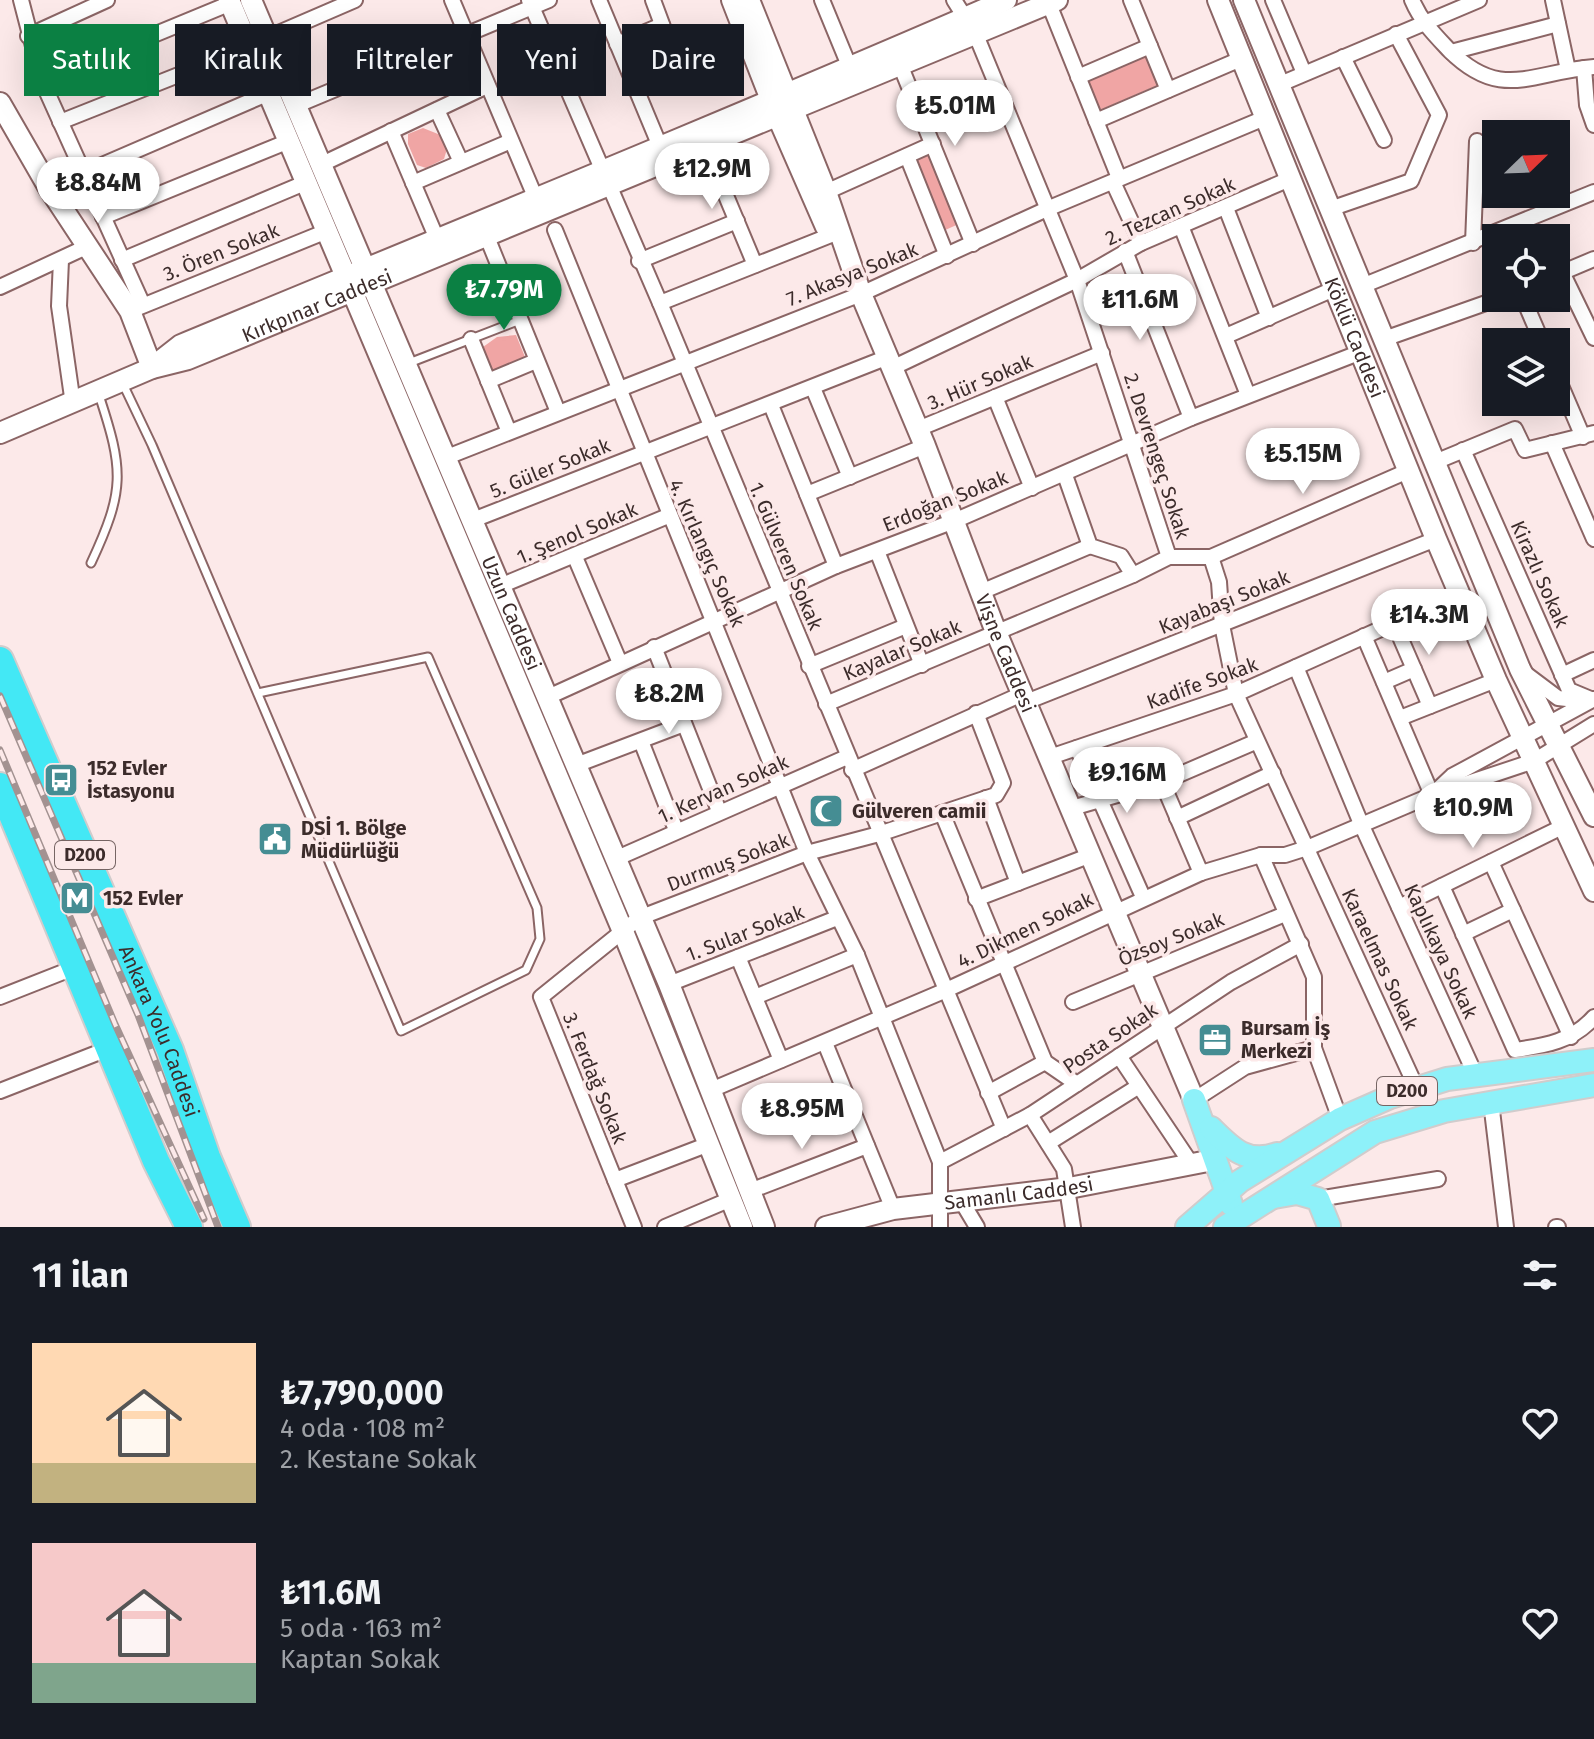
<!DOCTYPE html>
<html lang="tr">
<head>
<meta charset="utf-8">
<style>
	:root { --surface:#171b24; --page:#242831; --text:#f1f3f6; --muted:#9ea1a6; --accent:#0b8043 }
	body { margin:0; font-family:"Fira Sans",sans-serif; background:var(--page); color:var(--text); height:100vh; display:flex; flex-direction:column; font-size:30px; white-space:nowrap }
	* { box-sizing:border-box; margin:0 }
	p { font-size:26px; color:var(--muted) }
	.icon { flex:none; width:44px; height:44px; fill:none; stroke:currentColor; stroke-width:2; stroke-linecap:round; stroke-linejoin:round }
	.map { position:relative; height:1227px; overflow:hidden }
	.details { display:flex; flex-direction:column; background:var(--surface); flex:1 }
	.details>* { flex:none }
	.hud { position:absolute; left:24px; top:24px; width:800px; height:72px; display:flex; gap:16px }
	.needle { width:52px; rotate:67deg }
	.tools { position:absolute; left:1482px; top:120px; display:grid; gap:16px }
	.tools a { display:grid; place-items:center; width:88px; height:88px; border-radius:0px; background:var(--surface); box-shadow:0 8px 32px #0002; font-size:40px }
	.price { position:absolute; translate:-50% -68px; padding:0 18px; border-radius:28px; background:#fff; color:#222; font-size:26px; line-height:52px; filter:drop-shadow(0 2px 4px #0008) }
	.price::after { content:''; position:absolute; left:50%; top:48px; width:24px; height:18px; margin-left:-12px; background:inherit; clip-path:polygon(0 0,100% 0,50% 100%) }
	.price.active { background:var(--accent); color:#fff }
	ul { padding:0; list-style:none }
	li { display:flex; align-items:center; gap:24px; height:200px; padding:0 32px }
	li span { display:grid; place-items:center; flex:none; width:224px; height:160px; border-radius:0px; color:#555 }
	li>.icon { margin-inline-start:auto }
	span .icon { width:96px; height:96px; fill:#fffc; stroke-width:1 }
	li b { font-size:34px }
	h2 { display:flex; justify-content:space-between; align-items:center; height:96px; padding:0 32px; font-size:34px }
	.pill { padding:0 28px; border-radius:0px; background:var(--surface); box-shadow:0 8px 32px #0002; font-size:28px; line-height:72px }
	.pill.active { background:var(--accent); color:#fff }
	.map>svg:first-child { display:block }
</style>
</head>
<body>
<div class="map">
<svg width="1594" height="1227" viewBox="0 0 1594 1227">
	<rect width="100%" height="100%" fill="#fce9e9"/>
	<!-- green -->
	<g fill="#f0a5a4">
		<path d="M1145,55L1158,85L1100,110L1087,80Z"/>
		<path d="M423,128L443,136L447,149L444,159L426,168L417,165L408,144V134Z"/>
		<path d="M931,150L961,223L943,231L913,157Z"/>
		<path d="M516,335L525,357L493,371L483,347L497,337Z"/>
	</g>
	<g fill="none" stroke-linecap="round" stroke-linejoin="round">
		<!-- lane casing -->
		<g stroke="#8b6565" stroke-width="11">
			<g id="lane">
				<path d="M409,363L520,320"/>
				<path d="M123,384L152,445L401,1031L526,970L540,939L537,908L428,657L258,693"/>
				<path d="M91,563C125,490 124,471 99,395"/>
			</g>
		</g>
		<!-- street casing -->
		<g stroke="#8b6565" stroke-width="18">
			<g id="street">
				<path d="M21,0L42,81L143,305"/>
				<path d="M452,0L539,206"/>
				<path d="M529,0L660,303L1004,1129"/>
				<path d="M599,0L664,156"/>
				<path d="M653,0L679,70"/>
				<path d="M822,0L850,68"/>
				<path d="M954,0L976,35L1077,280L1169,557H1211L1219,582L1222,625L1236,694L1416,1087"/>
				<path d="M1131,0L1168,90"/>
				<path d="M1273,0L1304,73"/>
				<path d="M1412,0C1421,21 1433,33 1449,50C1501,102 1531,72 1594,67"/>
				<path d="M1553,0L1568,70"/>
				<path d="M1049,4L1119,178"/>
				<path d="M28,36L107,0"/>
				<path d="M267,38L355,0"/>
				<path d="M617,44L662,25"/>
				<path d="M1451,52L1558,24"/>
				<path d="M1343,57L1384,140"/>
				<path d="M901,67L973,244"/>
				<path d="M1584,68L1587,105L1594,125"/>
				<path d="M1078,77L1150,46"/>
				<path d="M42,81L231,3"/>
				<path d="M1278,85L1479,0"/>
				<path d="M636,88L747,41"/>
				<path d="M295,106L549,0"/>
				<path d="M437,110L461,162"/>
				<path d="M1096,121L1243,58"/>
				<path d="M60,122L249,47"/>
				<path d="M391,131L437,239"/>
				<path d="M704,143L755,265"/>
				<path d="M907,156L947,256"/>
				<path d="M320,165L487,86"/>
				<path d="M1113,182L1141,243"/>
				<path d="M413,183L511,141"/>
				<path d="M49,188L269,93"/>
				<path d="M826,192L933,144"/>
				<path d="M1226,208L1269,318"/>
				<path d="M1330,209L1411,181L1439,115L1396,34"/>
				<path d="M103,217L289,141"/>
				<path d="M1181,226L1248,395"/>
				<path d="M555,230L807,853L857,955L940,1162V1227"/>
				<path d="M487,237L558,412"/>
				<path d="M1473,243L1477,141"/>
				<path d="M1125,251L1191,418"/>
				<path d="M61,260L59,306L73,404"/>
				<path d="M122,260L307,182"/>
				<path d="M639,261L737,221"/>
				<path d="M1562,272L1594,338"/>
				<path d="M1556,275L1594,259"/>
				<path d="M1362,286L1594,192"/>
				<path d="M0,287L86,247"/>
				<path d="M1523,298L1542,342"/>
				<path d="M660,303L831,235"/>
				<path d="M135,309L327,231"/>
				<path d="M1226,336L1336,288"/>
				<path d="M471,339L509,432"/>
				<path d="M1384,339L1500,298"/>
				<path d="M892,368L1077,280L1141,243L1292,178"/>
				<path d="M1556,374L1583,437"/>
				<path d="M488,381L536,361"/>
				<path d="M813,388L850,477"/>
				<path d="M995,397L1032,488"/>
				<path d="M771,405L836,566"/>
				<path d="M918,429L1102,353"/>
				<path d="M1552,443L1594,539"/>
				<path d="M1463,450L1569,690L1593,700"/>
				<path d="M447,457L861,294L1047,209L1267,117"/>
				<path d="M1435,462L1515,429L1525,450L1594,433"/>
				<path d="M1065,475L1090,546L1121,556L1133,575"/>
				<path d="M807,494L925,446"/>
				<path d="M473,520L888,357"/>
				<path d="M877,551L922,665"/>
				<path d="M575,557L620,663"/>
				<path d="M1211,557L1410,470"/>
				<path d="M500,586L668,516"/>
				<path d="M981,592L1090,546"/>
				<path d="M1364,636L1432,795"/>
				<path d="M654,647L719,811"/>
				<path d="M809,666L906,626"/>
				<path d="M1296,667L1362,826L1475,1074"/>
				<path d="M1526,674L1558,698L1585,701"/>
				<path d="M1562,675L1594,660"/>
				<path d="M1384,682L1414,669"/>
				<path d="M548,697L836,566L954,521L1191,418L1361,352"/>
				<path d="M1026,702L1436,539"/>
				<path d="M826,704L1133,575L1169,557"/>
				<path d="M1400,718L1496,680"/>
				<path d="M641,741L676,830"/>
				<path d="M1077,748L1143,897"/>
				<path d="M1050,757L1236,694L1394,623L1430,706"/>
				<path d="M576,765L684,724"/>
				<path d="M852,770L1022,694"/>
				<path d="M1162,782L1201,873"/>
				<path d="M1435,792L1452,776L1594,699"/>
				<path d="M986,798L1018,883"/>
				<path d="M1072,808L1162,782L1255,742"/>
				<path d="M942,813L1045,1062L1077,1084"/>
				<path d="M1177,818L1273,773"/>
				<path d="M1261,855L1314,977V1048L1340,1119"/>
				<path d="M615,859L847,757"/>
				<path d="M1491,862L1571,1037"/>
				<path d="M1442,886L1515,1050C1545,1046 1573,1041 1594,1017"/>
				<path d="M976,899L1091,855"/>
				<path d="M1399,907L1564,826"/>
				<path d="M1463,934L1513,910"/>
				<path d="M738,957L781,1060"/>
				<path d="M669,984L837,918"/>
				<path d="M0,997L76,967"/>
				<path d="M755,997L857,955"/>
				<path d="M1073,1002L1285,914"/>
				<path d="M825,1043L893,1209"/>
				<path d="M1119,1056L1192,1165"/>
				<path d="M711,1090L944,991L1201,873L1261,855H1285L1307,848L1432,795L1534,761L1594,724"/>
				<path d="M0,1091L110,1048"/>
				<path d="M988,1093L1045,1062"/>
				<path d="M1194,1100L1245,1067L1314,1048"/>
				<path d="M1491,1102L1506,1227"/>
				<path d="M1030,1115L1064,1169L1073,1227"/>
				<path d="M1048,1143L1139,1086"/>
				<path d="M940,1162L1030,1115L1231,982L1301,944"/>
				<path d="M615,1180L709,1144"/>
				<path d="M750,1191L867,1146"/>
				<path d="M1318,1199L1438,1179"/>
				<path d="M962,1202L977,1227"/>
				<path d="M634,1227L541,997L639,918L807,853L879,834L996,795L1003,783L976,713"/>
				<path d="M665,1227L731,1199"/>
				<path d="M1556,1227H1558"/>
			</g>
		</g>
		<!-- secondary casing -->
		<g stroke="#8b6565" stroke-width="24">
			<g id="secondary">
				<path d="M229,0L622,929L742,1227"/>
				<path id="s1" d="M251,0L669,984L764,1227"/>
				<path d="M732,0L777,115L826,227"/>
				<path id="s2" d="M749,0L826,192L861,294L925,446L996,632L1194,1100"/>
				<path id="s3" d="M1218,0L1436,539L1496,680L1594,891"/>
				<path d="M1244,0L1520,669L1594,816"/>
				<path d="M0,103L49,188L130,311L152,368"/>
				<path d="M158,363L181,345C457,231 732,119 1006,0"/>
				<path id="s4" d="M0,433L152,368L188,359L1057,0"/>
				<path id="s5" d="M826,1227L893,1209L1069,1188L1213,1160"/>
			</g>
		</g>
		<!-- primary casing -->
		<g stroke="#d0cccc" stroke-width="26">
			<g id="primary">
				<path d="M1194,1100L1231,1204"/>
				<path d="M1211,1128C1231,1148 1247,1165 1277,1154"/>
				<path d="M1274,1197L1297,1193L1318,1199L1329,1226"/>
				<path d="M1187,1227L1240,1181L1340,1119L1390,1097L1447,1079L1594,1060"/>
				<path d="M1225,1227L1375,1132L1444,1111L1594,1085"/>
			</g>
		</g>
		<!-- highway casing -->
		<g stroke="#d0cccc" stroke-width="30">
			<g id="highway">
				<path id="s6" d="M0,660L170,1050L207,1157L237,1227"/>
				<path d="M0,786L156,1161L189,1227"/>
			</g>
		</g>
		<!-- lane -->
		<use href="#lane" stroke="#fff" stroke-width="7"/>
		<!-- street -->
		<use href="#street" stroke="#fff" stroke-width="14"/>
		<!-- secondary -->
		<use href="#secondary" stroke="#fff" stroke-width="20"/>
		<!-- primary -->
		<use href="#primary" stroke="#8ef1f9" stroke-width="22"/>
		<!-- highway -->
		<use href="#highway" stroke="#43e8f5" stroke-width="26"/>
		<!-- rail casing -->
		<g stroke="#a39291" stroke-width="7">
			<g id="rail">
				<path d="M0,696L138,1015L218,1227"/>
				<path d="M0,750L115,1024L204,1219"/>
			</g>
		</g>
		<!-- rail -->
		<use href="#rail" stroke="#fce9e9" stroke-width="4" stroke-dasharray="12" stroke-linecap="butt"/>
	</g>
	<!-- icons -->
	<defs>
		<g id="bus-square" transform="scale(1.8)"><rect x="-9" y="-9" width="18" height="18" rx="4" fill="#458d93" stroke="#fce9e9"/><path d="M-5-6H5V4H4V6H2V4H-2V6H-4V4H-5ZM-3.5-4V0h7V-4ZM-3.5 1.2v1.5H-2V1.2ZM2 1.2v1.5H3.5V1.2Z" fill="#fff"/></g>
		<g id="mosque-square" transform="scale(1.8)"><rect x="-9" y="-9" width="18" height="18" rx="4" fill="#458d93" stroke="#fce9e9"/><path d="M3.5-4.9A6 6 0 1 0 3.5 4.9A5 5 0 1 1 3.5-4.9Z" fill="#fff"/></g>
		<g id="civic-square" transform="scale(1.8)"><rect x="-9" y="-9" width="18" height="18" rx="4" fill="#458d93" stroke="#fce9e9"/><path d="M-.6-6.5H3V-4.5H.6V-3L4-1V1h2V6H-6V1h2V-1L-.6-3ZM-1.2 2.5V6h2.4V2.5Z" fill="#fff"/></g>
		<g id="metro-square" transform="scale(1.8)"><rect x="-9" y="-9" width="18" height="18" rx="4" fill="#458d93" stroke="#fce9e9"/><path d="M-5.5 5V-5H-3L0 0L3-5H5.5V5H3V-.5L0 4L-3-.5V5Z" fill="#fff"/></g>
		<g id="office-square" transform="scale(1.8)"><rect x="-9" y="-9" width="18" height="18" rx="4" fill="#458d93" stroke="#fce9e9"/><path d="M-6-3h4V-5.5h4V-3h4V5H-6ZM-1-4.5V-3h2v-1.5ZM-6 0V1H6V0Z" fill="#fff"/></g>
	</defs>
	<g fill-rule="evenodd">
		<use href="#bus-square" x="61" y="780"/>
		<use href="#mosque-square" x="826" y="811"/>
		<use href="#civic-square" x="275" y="839"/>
		<use href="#metro-square" x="77" y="898"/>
		<use href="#office-square" x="1215" y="1040"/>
	</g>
	<g text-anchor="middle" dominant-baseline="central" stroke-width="7" stroke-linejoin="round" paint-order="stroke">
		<!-- shield labels -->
		<g fill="#fce9e9" stroke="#766564" stroke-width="2">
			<rect x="55" y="841" width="60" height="28" rx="6"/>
			<rect x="1377" y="1077" width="60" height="28" rx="6"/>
		</g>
		<g font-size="18" font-weight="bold" fill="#3c2c2b">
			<text x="85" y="855">D200</text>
			<text x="1407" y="1091">D200</text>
		</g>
		<!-- street labels -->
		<g font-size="20" fill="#3c2c2b" stroke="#fce9e9">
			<text transform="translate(1170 211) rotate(-24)">2. Tezcan Sokak</text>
			<text transform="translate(221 252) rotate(-22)">3. Ören Sokak</text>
			<text transform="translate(852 274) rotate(-22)">7. Akasya Sokak</text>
			<text stroke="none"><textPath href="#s4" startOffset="342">Kırkpınar Caddesi</textPath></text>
			<text stroke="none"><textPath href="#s3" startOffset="364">Köklü Caddesi</textPath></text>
			<text transform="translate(980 382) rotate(-23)">3. Hür Sokak</text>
			<text transform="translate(1157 456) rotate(72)">2. Devrengeç Sokak</text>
			<text transform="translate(550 468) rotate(-22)">5. Güler Sokak</text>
			<text transform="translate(945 501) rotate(-22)">Erdoğan Sokak</text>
			<text transform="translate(577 533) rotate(-23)">1. Şenol Sokak</text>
			<text transform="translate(707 553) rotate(66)">4. Kırlangıç Sokak</text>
			<text transform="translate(786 556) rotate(67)">1. Gülveren Sokak</text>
			<text transform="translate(1540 574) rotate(66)">Kirazlı Sokak</text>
			<text transform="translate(1224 602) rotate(-22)">Kayabaşı Sokak</text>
			<text stroke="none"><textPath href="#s1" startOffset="666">Uzun Caddesi</textPath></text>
			<text transform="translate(902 650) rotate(-23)">Kayalar Sokak</text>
			<text stroke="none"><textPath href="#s2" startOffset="702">Vişne Caddesi</textPath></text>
			<text transform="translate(1202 683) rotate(-20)">Kadife Sokak</text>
			<text transform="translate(723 789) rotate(-24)">1. Kervan Sokak</text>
			<text transform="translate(728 862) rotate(-21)">Durmuş Sokak</text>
			<text transform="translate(1025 930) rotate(-26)">4. Dikmen Sokak</text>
			<text transform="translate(745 933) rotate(-21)">1. Sular Sokak</text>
			<text transform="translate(1171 939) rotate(-22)">Özsoy Sokak</text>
			<text transform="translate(1441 951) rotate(65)">Kaplıkaya Sokak</text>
			<text transform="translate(1380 959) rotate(65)">Karaelmas Sokak</text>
			<text stroke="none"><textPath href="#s6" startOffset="404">Ankara Yolu Caddesi</textPath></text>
			<text transform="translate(1110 1038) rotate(-34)">Posta Sokak</text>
			<text transform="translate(595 1078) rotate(68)">3. Ferdağ Sokak</text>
			<text stroke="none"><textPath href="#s5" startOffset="196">Samanlı Caddesi</textPath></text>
		</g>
		<!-- poi labels -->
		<g font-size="20" font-weight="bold" fill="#3c2c2b" stroke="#fce9e9" text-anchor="start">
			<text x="87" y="768">152 Evler<tspan x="87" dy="23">İstasyonu</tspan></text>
			<text x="852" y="811">Gülveren camii</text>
			<text x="301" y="828">DSİ 1. Bölge<tspan x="301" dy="23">Müdürlüğü</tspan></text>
			<text x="103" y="898">152 Evler</text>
			<text x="1241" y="1028">Bursam İş<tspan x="1241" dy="23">Merkezi</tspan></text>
		</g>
	</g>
</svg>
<div class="tools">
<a><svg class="needle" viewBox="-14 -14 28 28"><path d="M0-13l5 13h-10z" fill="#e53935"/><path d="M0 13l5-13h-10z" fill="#9ea1a6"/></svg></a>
<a><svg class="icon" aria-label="locate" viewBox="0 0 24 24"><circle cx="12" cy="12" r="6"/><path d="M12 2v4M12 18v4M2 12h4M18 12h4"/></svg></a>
<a><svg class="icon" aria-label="layers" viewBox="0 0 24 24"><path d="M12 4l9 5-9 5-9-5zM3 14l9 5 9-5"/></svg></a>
</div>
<b class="price" style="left:955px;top:148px">₺5.01M</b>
<b class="price" style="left:712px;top:211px">₺12.9M</b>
<b class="price" style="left:98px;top:225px">₺8.84M</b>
<b class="price active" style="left:504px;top:332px">₺7.79M</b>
<b class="price" style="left:1140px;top:342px">₺11.6M</b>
<b class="price" style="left:1303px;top:496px">₺5.15M</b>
<b class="price" style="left:1429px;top:657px">₺14.3M</b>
<b class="price" style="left:669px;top:736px">₺8.2M</b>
<b class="price" style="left:1127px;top:815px">₺9.16M</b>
<b class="price" style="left:1473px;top:850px">₺10.9M</b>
<b class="price" style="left:802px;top:1151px">₺8.95M</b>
<div class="hud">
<a class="pill active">Satılık</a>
<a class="pill">Kiralık</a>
<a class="pill">Filtreler</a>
<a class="pill">Yeni</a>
<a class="pill">Daire</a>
</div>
</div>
<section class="details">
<h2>11 ilan<svg class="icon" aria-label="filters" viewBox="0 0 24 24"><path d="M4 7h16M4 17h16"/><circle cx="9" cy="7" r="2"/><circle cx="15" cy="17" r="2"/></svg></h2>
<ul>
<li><span style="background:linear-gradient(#ffd9b3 75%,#c2b280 0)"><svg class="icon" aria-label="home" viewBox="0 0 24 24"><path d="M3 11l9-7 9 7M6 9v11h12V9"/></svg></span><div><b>₺7,790,000</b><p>4 oda · 108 m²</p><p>2. Kestane Sokak</p></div><svg class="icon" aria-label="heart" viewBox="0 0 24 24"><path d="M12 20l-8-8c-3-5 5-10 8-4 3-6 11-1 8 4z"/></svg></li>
<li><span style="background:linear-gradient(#f6c9c9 75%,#7fa58c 0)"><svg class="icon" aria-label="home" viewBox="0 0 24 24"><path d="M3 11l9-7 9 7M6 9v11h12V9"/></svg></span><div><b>₺11.6M</b><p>5 oda · 163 m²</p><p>Kaptan Sokak</p></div><svg class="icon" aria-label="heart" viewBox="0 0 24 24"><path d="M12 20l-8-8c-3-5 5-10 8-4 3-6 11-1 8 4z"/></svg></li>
</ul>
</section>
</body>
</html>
